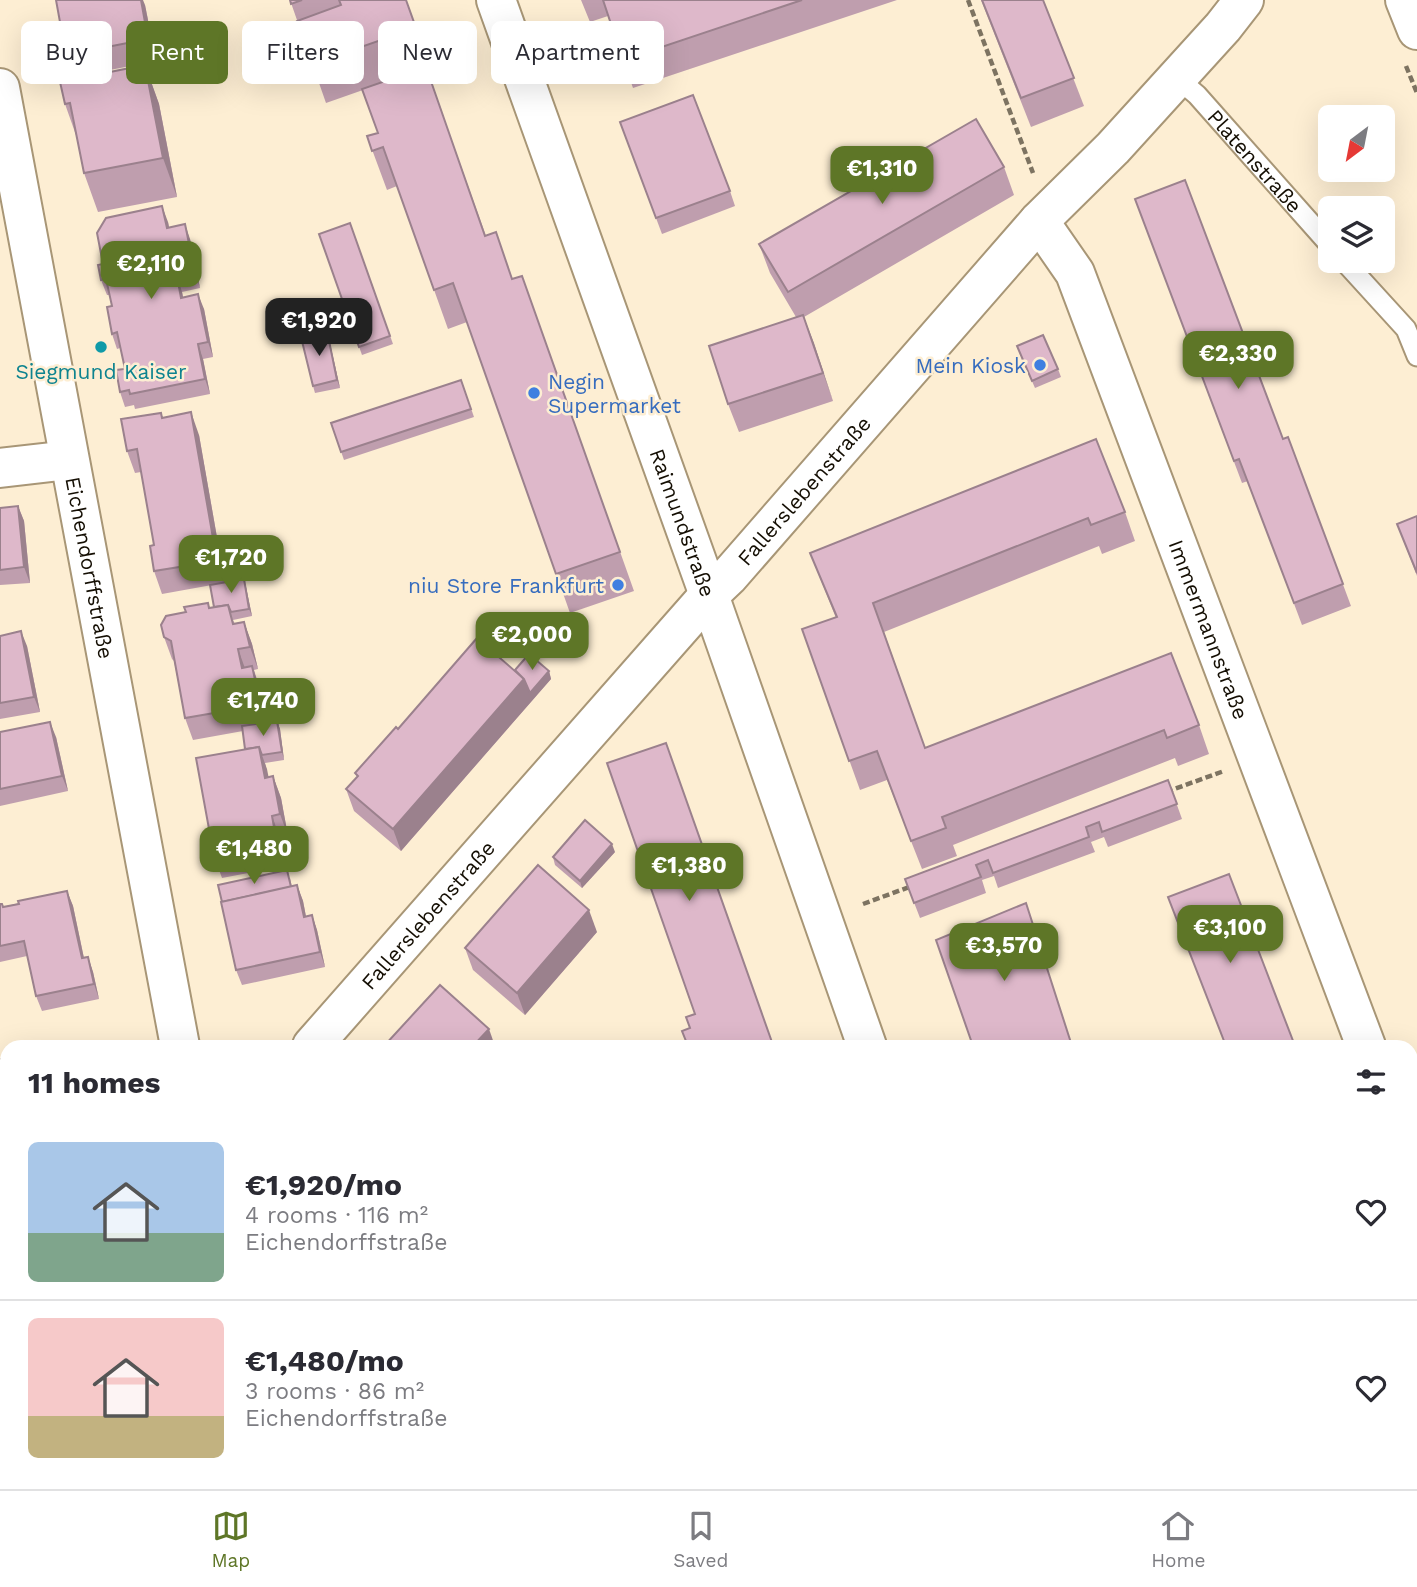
<!DOCTYPE html>
<html lang="en">
<head>
<meta charset="utf-8">
<style>
	:root { --surface:#fff; --page:#f2f2f3; --text:#2b2b33; --muted:#7c7c81; --line:#e1e1e2; --accent:#5e7627 }
	body { margin:0; font-family:"Work Sans",sans-serif; background:var(--page); color:var(--text); height:100vh; display:flex; flex-direction:column; font-size:26px; white-space:nowrap }
	* { box-sizing:border-box; margin:0 }
	p { font-size:23px; color:var(--muted) }
	.icon { flex:none; width:38px; height:38px; fill:none; stroke:currentColor; stroke-width:2; stroke-linecap:round; stroke-linejoin:round }
	.map { position:relative; flex:1; overflow:hidden }
	.sheet { position:absolute; left:0px; top:1040px; width:1418px; height:450px; display:flex; flex-direction:column; background:var(--surface); border-radius:21px 21px 0 0; box-shadow:0 7px 28px #0002 }
	.sheet>* { flex:none }
	.banner { position:absolute; left:21px; top:21px; width:700px; height:63px; display:flex; gap:14px }
	.needle { width:46px; rotate:212deg }
	.fabs { position:absolute; left:1318px; top:105px; display:grid; gap:14px }
	.fabs a { display:grid; place-items:center; width:77px; height:77px; border-radius:10px; background:var(--surface); box-shadow:0 7px 28px #0002; font-size:35px }
	.price { position:absolute; translate:-50% -60px; padding:0 16px; border-radius:14px; background:var(--accent); color:#fff; font-size:23px; line-height:46px; filter:drop-shadow(0 2px 4px #0008) }
	.price::after { content:''; position:absolute; left:50%; top:42px; width:21px; height:16px; margin-left:-10px; background:inherit; clip-path:polygon(0 0,100% 0,50% 100%) }
	.price.active { background:#222; color:#fff }
	ul { padding:0; list-style:none }
	li { display:flex; align-items:center; gap:21px; height:175px; padding:0 28px }
	li+li { border-top:2px solid var(--line) }
	li span { display:grid; place-items:center; flex:none; width:196px; height:140px; border-radius:10px; color:#555 }
	li>.icon { margin-inline-start:auto }
	span .icon { width:84px; height:84px; fill:#fffc; stroke-width:1 }
	li b { font-size:30px }
	h2 { display:flex; justify-content:space-between; align-items:center; height:84px; padding:0 28px; font-size:30px }
	.pill { padding:0 24px; border-radius:10px; background:var(--surface); box-shadow:0 7px 28px #0002; font-size:24px; line-height:63px }
	.pill.active { background:var(--accent); color:#fff }
	.dock { display:flex; justify-content:space-around; align-items:center; height:98px; border-top:2px solid var(--line); background:var(--surface); font-size:19px; color:var(--muted) }
	.dock a { display:grid; justify-items:center; gap:4px }
	.dock .active { color:var(--accent) }
	.map>svg:first-child { display:block }
</style>
</head>
<body>
<div class="map">
<svg width="1417" height="1489" viewBox="0 0 1417 1489">
	<rect width="100%" height="100%" fill="#fdeed3"/>
	<g fill="none" stroke-linecap="round" stroke-linejoin="round">
		<!-- service casing -->
		<g stroke="#a89676" stroke-width="23">
			<g id="service">
				<path id="s1" d="M1177,78L1197,95L1330,245"/>
				<path d="M1344,261L1406,329L1417,356"/>
			</g>
		</g>
		<!-- minor casing -->
		<g stroke="#a89676" stroke-width="42">
			<g id="minor">
				<path d="M1405,0L1417,30"/>
				<path id="s2" d="M0,88L180,1046"/>
				<path id="s3" d="M1039,221L1075,273L1366,1046"/>
				<path d="M0,468L69,460"/>
				<path id="s4" d="M312,1046L709,595L729,576L1039,221L1113,148L1223,27L1244,0"/>
				<path d="M0,1079L7,1080"/>
				<path d="M1410,1111L1417,1115"/>
				<path d="M170,1489L171,1482"/>
			</g>
		</g>
		<!-- tertiary casing -->
		<g stroke="#a89676" stroke-width="42">
			<g id="tertiary">
				<path id="s5" d="M496,0L709,595L867,1046"/>
				<path d="M1019,1482L1021,1489"/>
			</g>
		</g>
		<!-- path -->
		<g stroke="#7d7361" stroke-width="4.5" stroke-dasharray="7 3.5" stroke-linecap="butt">
			<path d="M968,0L1033,173"/>
			<path d="M1406,66L1417,93"/>
			<path d="M1166,792L1224,771"/>
			<path d="M863,904L912,886"/>
		</g>
		<!-- service -->
		<use href="#service" stroke="#fff" stroke-width="19"/>
		<!-- minor -->
		<use href="#minor" stroke="#fff" stroke-width="38"/>
		<!-- tertiary -->
		<use href="#tertiary" stroke="#fff" stroke-width="38"/>
	</g>
	<!-- wall -->
	<g fill="#bf9eae">
		<path d="M290,0H406L430,67L426,68L486,236L513,279L522,276L634,591L570,613L467,322L448,329L397,186L387,190L367,136L378,133L363,90L326,103Z"/>
		<path d="M581,0H897L633,88L608,16L590,22Z"/>
		<path d="M981,0H1043L1084,106L1031,127Z"/>
		<path d="M145,5L156,61L74,77L66,55Z"/>
		<path d="M145,65L159,104L177,197L98,212L84,173L77,138L65,104Z"/>
		<path d="M620,122L730,191L735,206L662,234Z"/>
		<path d="M1004,167L1014,195L804,317L833,401L739,432L728,404L796,317L770,273L759,244Z"/>
		<path d="M1135,199L1283,439L1288,437L1351,606L1302,625L1248,481L1242,483Z"/>
		<path d="M168,222L169,227L190,239L200,288L182,292L183,297L204,309L213,357L203,359L210,394L135,409L134,405L125,407L120,392L125,369L120,348L117,349L112,334V306L110,295H107L101,280L103,264Z"/>
		<path d="M350,223L393,344L362,355L319,234Z"/>
		<path d="M329,339L340,388L315,393L313,386Z"/>
		<path d="M1020,354L1058,369L1061,377L1035,388Z"/>
		<path d="M461,380L474,417L344,460L331,423Z"/>
		<path d="M163,418L199,435L225,583L246,587L252,616L233,620L235,624L244,622L252,644L258,669L254,670L260,689L264,706L253,708L256,724L277,721L280,729L284,760L265,763L268,777L273,776L281,798L288,836L280,838L285,866L222,878L214,856L245,749L243,731L193,740L185,718L174,661L172,659L164,637L210,608L214,607L212,585L162,594L154,571V545L141,472L135,473L127,451Z"/>
		<path d="M18,506L24,521L30,583L0,585V508Z"/>
		<path d="M1125,512L1135,541L1102,554L1099,546L884,632L925,748L1199,725L1209,754L1178,766L1175,758L953,845L957,856L922,869L887,780L860,790L802,629L836,618L810,553Z"/>
		<path d="M1417,516V576L1397,524Z"/>
		<path d="M0,636L27,646L40,712L0,719Z"/>
		<path d="M515,670L549,671L551,679L401,851L354,811L346,789L357,777L355,773Z"/>
		<path d="M0,732L56,737L68,791L0,806Z"/>
		<path d="M1168,780L1182,819L1108,847L1104,837L1091,842L1095,852L998,888L994,876L982,880L986,893L920,918L905,879Z"/>
		<path d="M615,852L582,888L555,865L553,857Z"/>
		<path d="M290,878L292,887L297,885L303,901L306,917L312,915L317,930L325,967L242,985L236,970Z"/>
		<path d="M67,891L73,906L84,958L88,957L93,972L99,999L42,1011L36,996L27,956L0,962V904L3,907Z"/>
		<path d="M597,932L525,1015L473,970L465,948Z"/>
		<path d="M0,1256L7,1257V1316L4,1328L0,1327Z"/>
		<path d="M1410,1352L1417,1370V1489H1197L1195,1482H1410Z"/>
		<path d="M7,1366V1442L0,1423Z"/>
		<path d="M235,1482H378L377,1489H238Z"/>
		<path d="M652,1482H752L755,1489H654Z"/>
		<path d="M833,1482H924L926,1489H835Z"/>
	</g>
	<!-- shaded-wall -->
	<g fill="#9b818d">
		<path d="M141,0H143L145,5L156,61L148,39Z"/>
		<path d="M145,65L159,104L177,197L163,158Z"/>
		<path d="M162,206L168,222L172,243L167,228Z"/>
		<path d="M185,224L190,239L200,288L195,273Z"/>
		<path d="M177,276L182,292L186,313L181,298Z"/>
		<path d="M198,294L204,309L213,357L208,342Z"/>
		<path d="M803,315L814,343L833,401L823,373Z"/>
		<path d="M327,331L329,339L340,388L337,380Z"/>
		<path d="M198,344L203,359L210,394L205,379Z"/>
		<path d="M191,412L199,435L225,583L217,561Z"/>
		<path d="M18,506L24,521L30,583L24,567Z"/>
		<path d="M244,579L246,587L252,616L249,609Z"/>
		<path d="M244,622L252,644L258,669L250,647Z"/>
		<path d="M21,631L27,646L40,712L34,697Z"/>
		<path d="M238,649L246,671L242,668Z"/>
		<path d="M252,666L260,689L264,706L256,684Z"/>
		<path d="M549,671L551,679L401,851L393,829L524,679Z"/>
		<path d="M245,686L253,708L257,729L249,707Z"/>
		<path d="M277,721L280,729L284,760L282,752Z"/>
		<path d="M50,722L56,737L68,791L62,776Z"/>
		<path d="M259,747L267,769L273,800L265,778Z"/>
		<path d="M273,776L281,798L288,836L280,814Z"/>
		<path d="M272,816L280,838L285,866L277,844Z"/>
		<path d="M612,844L615,852L582,888L580,881Z"/>
		<path d="M297,885L303,901L309,932L304,917Z"/>
		<path d="M67,891L73,906L87,973L82,958Z"/>
		<path d="M589,910L597,932L525,1015L517,993Z"/>
		<path d="M312,915L317,930L325,967L320,952Z"/>
		<path d="M88,957L93,972L99,999L94,984Z"/>
		<path d="M489,1029L495,1046H473Z"/>
		<path d="M6,1282L7,1285V1316L4,1328L0,1317V1308Z"/>
		<path d="M1410,1352L1417,1370V1377L1410,1357Z"/>
		<path d="M79,1482H84L86,1489H78Z"/>
		<path d="M366,1482H378L377,1489H366Z"/>
		<path d="M592,1482H599L600,1489H591Z"/>
	</g>
	<!-- building -->
	<g fill="#deb8ca" stroke="#9b818d" stroke-width="2">
		<path d="M56,0H141L148,39L66,55Z"/>
		<path d="M290,0H302L291,4Z"/>
		<path d="M339,0H406L416,28L312,64L297,21L341,5Z"/>
		<path d="M603,0H802L623,60Z"/>
		<path d="M982,0H1043L1074,78L1021,98Z"/>
		<path d="M145,65L163,158L84,173L70,103L65,104L60,82Z"/>
		<path d="M426,67L485,236L496,232L512,279L522,276L620,552L556,574L453,283L434,290L383,147L372,151L367,136L378,133L362,89Z"/>
		<path d="M693,95L730,191L656,218L620,122Z"/>
		<path d="M976,119L1004,167L788,292L759,244Z"/>
		<path d="M1185,180L1283,439L1288,437L1343,584L1294,603L1239,459L1234,461L1135,199Z"/>
		<path d="M162,206L167,228L185,224L195,273L177,276L181,298L198,294L208,342L198,344L205,379L130,394L129,390L120,392L116,370L125,369L117,332L112,334L107,307L112,306L106,279L101,280L98,265L103,264L97,233L106,218Z"/>
		<path d="M350,223L390,336L359,347L319,234Z"/>
		<path d="M803,315L823,373L728,404L709,346Z"/>
		<path d="M327,331L337,380L313,386L301,337Z"/>
		<path d="M1043,335L1058,369L1032,381L1017,346Z"/>
		<path d="M461,380L471,409L341,452L331,423Z"/>
		<path d="M191,412L217,561L154,571L150,546L154,545L137,449L127,451L121,419L161,413L162,418Z"/>
		<path d="M1096,439L1125,512L1091,525L1088,518L873,603L925,748L1171,653L1199,725L1167,738L1164,730L942,817L946,828L911,841L877,751L849,761L802,629L837,617L810,553Z"/>
		<path d="M18,506L24,567L0,570V508Z"/>
		<path d="M1417,516V573L1397,524Z"/>
		<path d="M244,579L249,609L231,612L228,605L214,607L210,585Z"/>
		<path d="M208,603L209,608L228,605L233,624L244,622L250,647L238,649L242,668L252,666L256,684L245,686L249,707L185,718L171,641L164,637L161,625L166,616L186,612L184,607Z"/>
		<path d="M21,631L34,697L0,703V636Z"/>
		<path d="M477,638L524,679L393,829L346,789L358,776L355,773L396,727L398,729Z"/>
		<path d="M529,654L549,671L530,693L524,679L515,670Z"/>
		<path d="M277,721L282,752L262,755L259,747L245,749L242,726Z"/>
		<path d="M50,722L62,776L0,789V732Z"/>
		<path d="M666,743L773,1045L769,1046H688L682,1031L690,1028L686,1017L695,1014L607,763Z"/>
		<path d="M259,747L265,778L273,776L280,814L272,816L277,844L214,856L196,758Z"/>
		<path d="M1168,780L1177,804L1102,832L1099,822L1086,827L1089,837L993,873L988,860L976,865L981,877L914,903L905,879Z"/>
		<path d="M585,820L612,844L580,881L553,857Z"/>
		<path d="M538,865L589,910L517,993L465,948Z"/>
		<path d="M287,870L291,887L222,902L218,885Z"/>
		<path d="M1229,874L1295,1046H1226L1168,897Z"/>
		<path d="M297,885L304,917L312,915L320,952L236,970L221,902Z"/>
		<path d="M67,891L82,958L88,957L94,984L36,996L24,941L0,946V904H2L3,907L19,904L18,901Z"/>
		<path d="M1026,903L1072,1046H973L936,940Z"/>
		<path d="M440,985L489,1029L473,1046H384Z"/>
		<path d="M0,1256L7,1257V1282H6L0,1308Z"/>
		<path d="M1410,1357L1417,1377V1424L1410,1426Z"/>
		<path d="M7,1366V1423L0,1422Z"/>
		<path d="M0,1468L7,1469V1482H79L78,1489H0Z"/>
		<path d="M272,1482H366V1489H319Z"/>
		<path d="M516,1482H592L591,1489H516Z"/>
		<path d="M652,1482H712L696,1489H654Z"/>
		<path d="M853,1482H923L925,1489H855Z"/>
		<path d="M1195,1482H1234L1212,1489H1197Z"/>
	</g>
	<!-- markers -->
	<circle fill="#0f9aa8" stroke="#fdeed3" stroke-width="2.5" cx="101" cy="347" r="7"/>
	<g fill="#3f7fe0" stroke="#fdeed3" stroke-width="2.5">
		<circle cx="1040" cy="365" r="7"/>
		<circle cx="534" cy="393" r="7"/>
		<circle cx="618" cy="585" r="7"/>
	</g>
	<g text-anchor="middle" dominant-baseline="central" stroke-width="5" stroke-linejoin="round" paint-order="stroke">
		<!-- street labels -->
		<g font-size="21" fill="#140e03" stroke="#fdeed3">
			<text stroke="none"><textPath href="#s1" startOffset="114">Platenstraße</textPath></text>
			<text stroke="none"><textPath href="#s4" startOffset="742">Fallerslebenstraße</textPath></text>
			<text stroke="none"><textPath href="#s5" startOffset="555">Raimundstraße</textPath></text>
			<text stroke="none"><textPath href="#s2" startOffset="488">Eichendorffstraße</textPath></text>
			<text stroke="none"><textPath href="#s3" startOffset="444">Immermannstraße</textPath></text>
			<text stroke="none"><textPath href="#s4" startOffset="175">Fallerslebenstraße</textPath></text>
		</g>
		<!-- shop labels -->
		<g font-size="21" fill="#366cbe" stroke="#fdeed3" text-anchor="end">
			<text x="1026" y="365">Mein Kiosk</text>
			<text x="548" y="381" text-anchor="start">Negin<tspan x="548" dy="24">Supermarket</tspan></text>
			<text x="604" y="585">niu Store Frankfurt</text>
		</g>
		<!-- culture labels -->
		<g font-size="21" fill="#0d838f" stroke="#fdeed3">
			<text x="101" y="371">Siegmund Kaiser</text>
		</g>
	</g>
</svg>
<div class="fabs">
<a><svg class="needle" viewBox="-14 -14 28 28"><path d="M0-13l5 13h-10z" fill="#e53935"/><path d="M0 13l5-13h-10z" fill="#7c7c81"/></svg></a>
<a><svg class="icon" aria-label="layers" viewBox="0 0 24 24"><path d="M12 4l9 5-9 5-9-5zM3 14l9 5 9-5"/></svg></a>
</div>
<b class="price" style="left:882px;top:206px">€1,310</b>
<b class="price" style="left:151px;top:301px">€2,110</b>
<b class="price active" style="left:319px;top:358px">€1,920</b>
<b class="price" style="left:1238px;top:391px">€2,330</b>
<b class="price" style="left:231px;top:595px">€1,720</b>
<b class="price" style="left:532px;top:672px">€2,000</b>
<b class="price" style="left:263px;top:738px">€1,740</b>
<b class="price" style="left:254px;top:886px">€1,480</b>
<b class="price" style="left:689px;top:903px">€1,380</b>
<b class="price" style="left:1230px;top:965px">€3,100</b>
<b class="price" style="left:1004px;top:983px">€3,570</b>
<div class="banner">
<a class="pill">Buy</a>
<a class="pill active">Rent</a>
<a class="pill">Filters</a>
<a class="pill">New</a>
<a class="pill">Apartment</a>
</div>
<section class="sheet">
<h2>11 homes<svg class="icon" aria-label="filters" viewBox="0 0 24 24"><path d="M4 7h16M4 17h16"/><circle cx="9" cy="7" r="2"/><circle cx="15" cy="17" r="2"/></svg></h2>
<ul>
<li><span style="background:linear-gradient(#a9c7e8 65%,#7fa58c 0)"><svg class="icon" aria-label="home" viewBox="0 0 24 24"><path d="M3 11l9-7 9 7M6 9v11h12V9"/></svg></span><div><b>€1,920/mo</b><p>4 rooms · 116 m²</p><p>Eichendorffstraße</p></div><svg class="icon" aria-label="heart" viewBox="0 0 24 24"><path d="M12 20l-8-8c-3-5 5-10 8-4 3-6 11-1 8 4z"/></svg></li>
<li><span style="background:linear-gradient(#f6c9c9 70%,#c2b280 0)"><svg class="icon" aria-label="home" viewBox="0 0 24 24"><path d="M3 11l9-7 9 7M6 9v11h12V9"/></svg></span><div><b>€1,480/mo</b><p>3 rooms · 86 m²</p><p>Eichendorffstraße</p></div><svg class="icon" aria-label="heart" viewBox="0 0 24 24"><path d="M12 20l-8-8c-3-5 5-10 8-4 3-6 11-1 8 4z"/></svg></li>
</ul>
</section>
</div>
<nav class="dock">
<a class="active"><svg class="icon" aria-label="map" viewBox="0 0 24 24"><path d="M3 6l6-2 6 2 6-2v14l-6 2-6-2-6 2zM9 4v14M15 6v14"/></svg>Map</a>
<a><svg class="icon" aria-label="saved" viewBox="0 0 24 24"><path d="M7 4h10v16l-5-4-5 4z"/></svg>Saved</a>
<a><svg class="icon" aria-label="home" viewBox="0 0 24 24"><path d="M3 11l9-7 9 7M6 9v11h12V9"/></svg>Home</a>
</nav>
</body>
</html>
